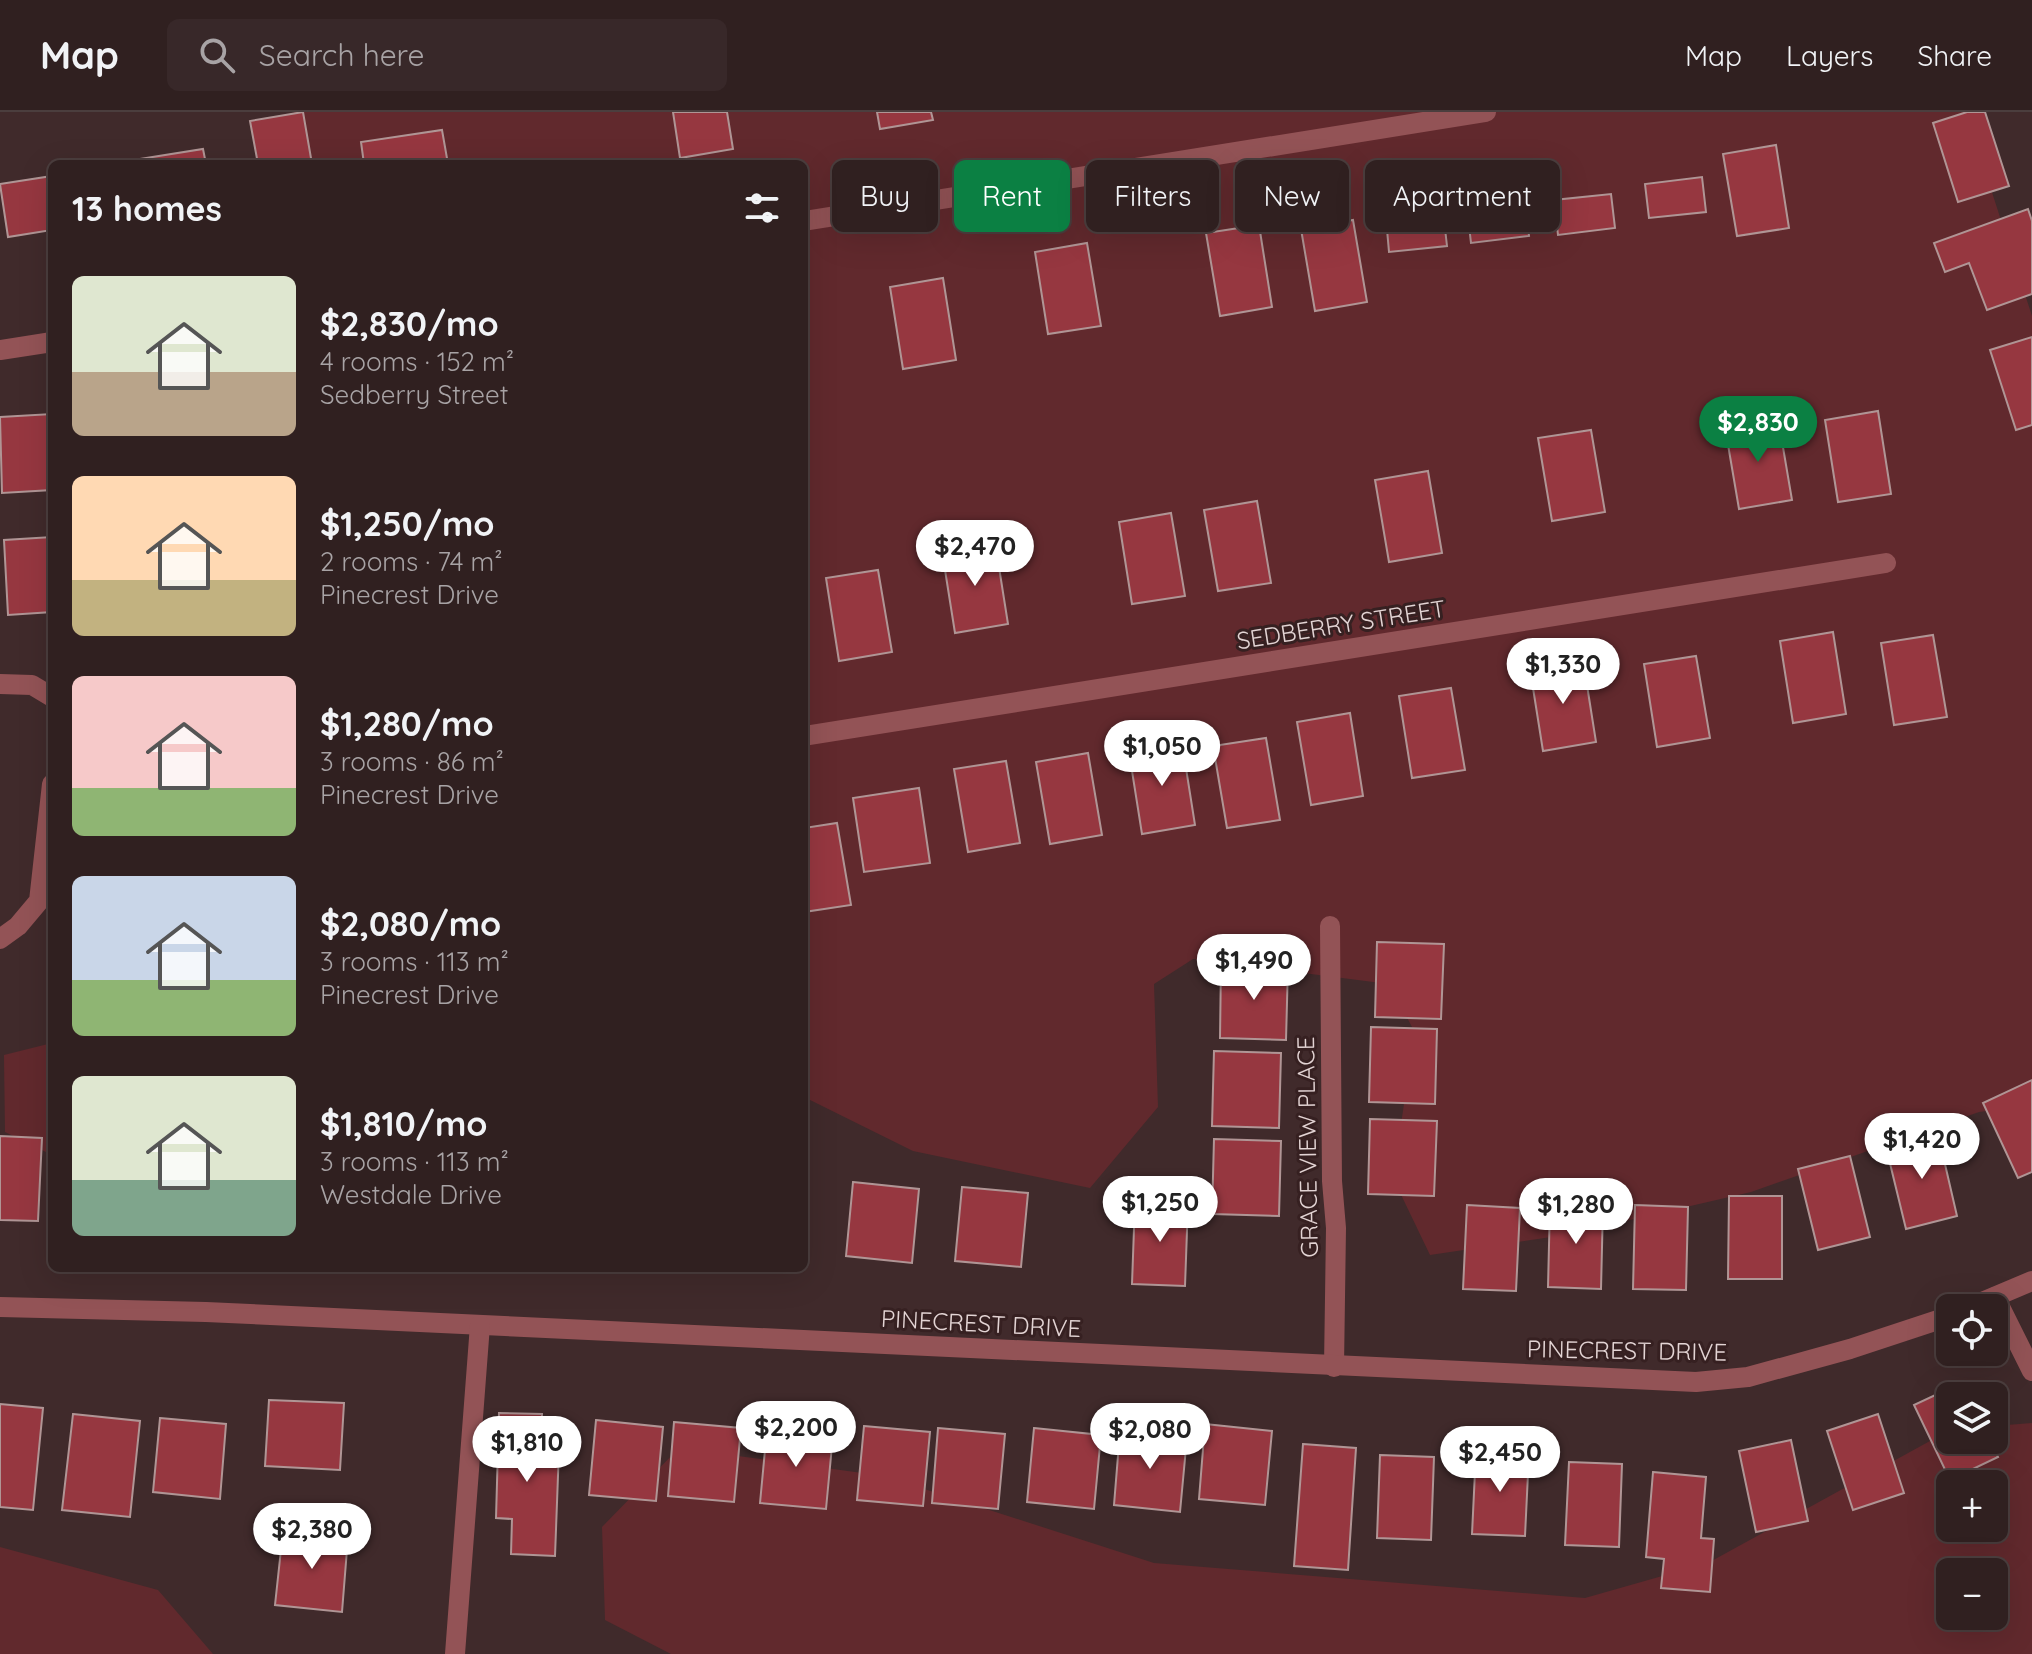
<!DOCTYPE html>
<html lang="en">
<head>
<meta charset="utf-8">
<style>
	:root { --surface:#302020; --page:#382829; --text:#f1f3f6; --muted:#a8a3a5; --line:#4b3e3e; --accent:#0b8043 }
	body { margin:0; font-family:Quicksand,sans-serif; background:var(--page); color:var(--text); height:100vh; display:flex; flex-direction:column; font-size:30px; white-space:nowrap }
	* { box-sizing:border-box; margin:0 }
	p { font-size:26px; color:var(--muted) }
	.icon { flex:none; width:44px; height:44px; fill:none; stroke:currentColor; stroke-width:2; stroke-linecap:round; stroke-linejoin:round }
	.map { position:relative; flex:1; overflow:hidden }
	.side { position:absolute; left:48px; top:48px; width:760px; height:1112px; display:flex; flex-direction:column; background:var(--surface); border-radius:12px; box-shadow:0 8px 32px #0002,0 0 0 2px var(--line) }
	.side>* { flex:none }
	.hud { position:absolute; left:832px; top:48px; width:760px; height:72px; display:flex; gap:16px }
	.controls { position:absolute; left:1936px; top:1182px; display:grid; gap:16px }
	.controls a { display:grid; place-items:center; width:72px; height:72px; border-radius:12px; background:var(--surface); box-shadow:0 8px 32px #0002,0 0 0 2px var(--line); font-size:40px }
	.price { position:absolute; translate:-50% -68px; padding:0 18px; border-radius:28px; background:#fff; color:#222; font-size:26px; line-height:52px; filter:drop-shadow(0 2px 4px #0008) }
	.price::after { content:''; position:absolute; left:50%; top:48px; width:24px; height:18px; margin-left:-12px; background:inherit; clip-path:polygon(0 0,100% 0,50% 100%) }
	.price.current { background:var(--accent); color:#fff }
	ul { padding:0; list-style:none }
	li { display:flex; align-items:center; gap:24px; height:200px; padding:0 24px }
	li span { display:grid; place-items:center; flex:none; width:224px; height:160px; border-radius:12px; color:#555 }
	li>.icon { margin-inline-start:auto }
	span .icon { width:96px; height:96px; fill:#fffc; stroke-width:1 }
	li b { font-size:34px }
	h2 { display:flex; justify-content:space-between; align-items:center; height:96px; padding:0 24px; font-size:34px }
	.pill { padding:0 28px; border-radius:12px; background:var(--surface); box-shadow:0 8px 32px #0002,0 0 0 2px var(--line); font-size:28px; line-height:72px }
	.pill.current { background:var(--accent); color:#fff }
	header { display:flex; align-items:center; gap:48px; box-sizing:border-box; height:112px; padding:0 40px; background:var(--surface); border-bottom:2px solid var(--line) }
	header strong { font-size:38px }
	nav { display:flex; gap:44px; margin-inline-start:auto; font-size:28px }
	.search { width:560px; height:72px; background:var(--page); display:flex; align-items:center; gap:20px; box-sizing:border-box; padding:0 28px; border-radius:12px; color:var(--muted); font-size:30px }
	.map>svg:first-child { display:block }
</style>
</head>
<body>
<header>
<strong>Map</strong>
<div class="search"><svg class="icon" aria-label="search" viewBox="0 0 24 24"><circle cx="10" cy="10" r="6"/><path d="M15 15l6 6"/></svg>Search here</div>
<nav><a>Map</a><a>Layers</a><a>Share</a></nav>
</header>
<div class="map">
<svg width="2032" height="1542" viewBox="0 0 2032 1542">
	<rect width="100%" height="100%" fill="#402a2b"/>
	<!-- green -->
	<g fill="#61292d" fill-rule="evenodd">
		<path d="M294,0H1966L2032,204V993L1979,1000L1751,1080L1565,1123L1430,1143L1393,1066L1404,992L1419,928L1389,872L1193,847L1154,872L1158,995L1090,1076L913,1039L804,985V52H291Z"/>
		<path d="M52,931V1043L5,1020L4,943Z"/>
		<path d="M2032,1311V1542H671L605,1508L602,1415L679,1336L884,1364L1154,1451L1585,1486L1708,1451L1950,1318V1328H1994V1314ZM1950,1372H1994V1416H1950ZM1950,1460H1994V1504H1950Z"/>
		<path d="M0,1435L158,1478L213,1542H0Z"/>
	</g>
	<!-- building -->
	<g fill="#963740" stroke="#b09595" stroke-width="2">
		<path d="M303,0L312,52H258L250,9Z"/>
		<path d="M673,0H727L733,37L680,46Z"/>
		<path d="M877,0H931L933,8L880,17Z"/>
		<path d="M1967,0H1985L2009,74L1958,90L1933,11Z"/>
		<path d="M442,18L448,52H364L361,30Z"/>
		<path d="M1776,33L1789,116L1737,124L1723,42Z"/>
		<path d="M203,37L206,52H122L121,50Z"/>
		<path d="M52,64V118L8,125L0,72Z"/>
		<path d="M1702,65L1706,100L1649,106L1645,72Z"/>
		<path d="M1611,82L1615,116L1558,123L1554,88Z"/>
		<path d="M1525,90L1529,124L1471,131L1467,96Z"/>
		<path d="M2028,97L2032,109V182L1987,198L1969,151L1945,160L1934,131Z"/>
		<path d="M1443,99L1447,134L1389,140L1386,106Z"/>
		<path d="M1353,108L1367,190L1315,199L1301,117Z"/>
		<path d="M1259,113L1272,195L1220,204L1206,121Z"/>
		<path d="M1087,131L1101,214L1048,222L1035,140Z"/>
		<path d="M943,166L956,248L903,257L890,175Z"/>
		<path d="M2032,225V313L2016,318L1990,238Z"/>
		<path d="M1878,299L1891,382L1838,390L1825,308Z"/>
		<path d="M52,302V378L2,381L0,305Z"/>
		<path d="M1778,306L1792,388L1739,397L1725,315Z"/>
		<path d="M1591,318L1605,400L1552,409L1538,326Z"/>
		<path d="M1428,359L1442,441L1389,450L1375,368Z"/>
		<path d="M1257,389L1271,471L1218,479L1204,398Z"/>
		<path d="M1171,401L1185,484L1132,492L1119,410Z"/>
		<path d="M52,425V500L8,503L4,428Z"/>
		<path d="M995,430L1008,512L955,521L942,439Z"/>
		<path d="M878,458L892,540L839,549L826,466Z"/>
		<path d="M1833,520L1846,602L1793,611L1780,529Z"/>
		<path d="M1933,523L1947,605L1894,613L1881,531Z"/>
		<path d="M1696,544L1710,626L1657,635L1644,552Z"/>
		<path d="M1583,548L1596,630L1543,639L1530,557Z"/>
		<path d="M1451,576L1465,658L1412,666L1399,584Z"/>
		<path d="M1350,601L1363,684L1311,693L1297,610Z"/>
		<path d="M1266,626L1280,708L1227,716L1213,634Z"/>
		<path d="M1182,631L1195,713L1142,722L1129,640Z"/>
		<path d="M1088,641L1102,723L1050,732L1036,650Z"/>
		<path d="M1006,649L1020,731L968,740L954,657Z"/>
		<path d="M919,676L930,751L864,760L853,686Z"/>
		<path d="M837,711L851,793L804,800V716Z"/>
		<path d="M1377,830L1444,832L1441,907L1375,905Z"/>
		<path d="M1221,852L1288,853L1286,928L1220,926Z"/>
		<path d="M1371,915L1437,917L1435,992L1369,990Z"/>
		<path d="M1214,939L1281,941L1279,1016L1212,1014Z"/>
		<path d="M2032,968V1060L2018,1066L1983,991Z"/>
		<path d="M1370,1007L1437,1009L1434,1084L1368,1082Z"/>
		<path d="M1938,1022L1957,1104L1906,1117L1886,1035Z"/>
		<path d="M0,1024L42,1026L38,1109L0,1108Z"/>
		<path d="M1214,1027L1281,1029L1279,1104L1212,1102Z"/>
		<path d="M1850,1044L1870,1125L1818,1138L1798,1057Z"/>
		<path d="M853,1070L919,1077L912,1151L846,1144Z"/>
		<path d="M962,1075L1028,1081L1021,1155L955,1149Z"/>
		<path d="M1729,1084H1782V1167H1728Z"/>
		<path d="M1135,1089L1188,1091L1185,1174L1132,1172Z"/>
		<path d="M1550,1092L1603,1094L1601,1177L1548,1175Z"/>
		<path d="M1467,1093L1520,1096L1516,1179L1463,1177Z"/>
		<path d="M1635,1093L1688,1095L1686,1178L1633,1177Z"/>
		<path d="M1963,1270L1969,1284H1950V1328H1990L1998,1345L1950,1368L1914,1293Z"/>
		<path d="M269,1288L344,1291L340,1358L265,1354Z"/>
		<path d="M0,1292L43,1296L33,1398L0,1395Z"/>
		<path d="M499,1301L542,1302L541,1328L559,1337L555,1444L511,1442L512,1407L496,1406Z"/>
		<path d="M73,1302L140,1309L130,1405L62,1398Z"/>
		<path d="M1878,1302L1904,1381L1853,1398L1827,1319Z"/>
		<path d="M160,1306L226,1312L220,1387L153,1380Z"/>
		<path d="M596,1308L663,1315L656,1389L589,1383Z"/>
		<path d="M674,1310L741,1316L734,1390L668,1384Z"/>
		<path d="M1205,1312L1272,1319L1265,1393L1199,1387Z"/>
		<path d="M864,1314L930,1320L923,1394L857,1388Z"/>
		<path d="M938,1316L1005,1322L998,1397L932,1391Z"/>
		<path d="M1034,1316L1101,1323L1094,1397L1027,1390Z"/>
		<path d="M767,1317L833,1323L826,1397L760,1391Z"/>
		<path d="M1120,1319L1187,1325L1180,1400L1114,1393Z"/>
		<path d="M1791,1328L1808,1409L1756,1420L1739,1339Z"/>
		<path d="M1303,1332L1356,1336L1348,1458L1294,1454Z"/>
		<path d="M1476,1339L1529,1341L1525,1424L1472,1422Z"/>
		<path d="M1380,1343L1434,1345L1431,1428L1377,1426Z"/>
		<path d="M1569,1350L1622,1352L1619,1435L1565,1433Z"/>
		<path d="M1653,1360L1706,1365L1701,1426L1714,1427L1710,1480L1661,1476L1664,1447L1646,1445Z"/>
		<path d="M283,1419L348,1425L342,1500L275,1493Z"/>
	</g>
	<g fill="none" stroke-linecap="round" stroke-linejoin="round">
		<!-- minor -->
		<g stroke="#935356" stroke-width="20">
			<path d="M804,109L1486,0"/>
			<path d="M0,238L52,230"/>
			<path d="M0,572L32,573L52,585"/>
			<path d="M804,624L1886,451"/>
			<path d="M1330,814L1332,1069L1336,1116L1334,1255"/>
			<path d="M0,827L18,814L39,789L52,672"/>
			<path d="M1995,1185L2032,1259"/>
			<path d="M0,1195L206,1200L1696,1270L1748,1265L1850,1237L1950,1204"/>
			<path d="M1968,1196L2032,1169"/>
			<path d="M455,1542L480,1213"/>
		</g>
	</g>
	<g text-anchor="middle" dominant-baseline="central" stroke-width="6" stroke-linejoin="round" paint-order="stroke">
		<!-- street labels -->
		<g font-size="24" fill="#e3d4d4" stroke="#362021">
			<text transform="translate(1341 512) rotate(-9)">SEDBERRY STREET</text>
			<text transform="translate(1307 1035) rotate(-91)">GRACE VIEW PLACE</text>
			<text transform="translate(981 1211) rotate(3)">PINECREST DRIVE</text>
			<text transform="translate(1627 1238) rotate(1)">PINECREST DRIVE</text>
		</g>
	</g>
</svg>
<div class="controls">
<a><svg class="icon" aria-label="locate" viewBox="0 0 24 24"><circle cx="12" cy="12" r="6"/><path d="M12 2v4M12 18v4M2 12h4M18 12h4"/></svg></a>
<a><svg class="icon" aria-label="layers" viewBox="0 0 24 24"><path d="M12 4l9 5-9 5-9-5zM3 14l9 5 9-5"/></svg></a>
<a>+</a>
<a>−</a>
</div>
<b class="price current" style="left:1758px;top:352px">$2,830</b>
<b class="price" style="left:975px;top:476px">$2,470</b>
<b class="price" style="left:1563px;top:594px">$1,330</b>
<b class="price" style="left:1162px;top:676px">$1,050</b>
<b class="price" style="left:1254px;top:890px">$1,490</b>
<b class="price" style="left:1922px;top:1069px">$1,420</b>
<b class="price" style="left:1160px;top:1132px">$1,250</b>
<b class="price" style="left:1576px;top:1134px">$1,280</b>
<b class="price" style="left:796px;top:1357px">$2,200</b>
<b class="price" style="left:1150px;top:1359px">$2,080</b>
<b class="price" style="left:527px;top:1372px">$1,810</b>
<b class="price" style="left:1500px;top:1382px">$2,450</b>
<b class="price" style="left:312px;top:1459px">$2,380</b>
<div class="hud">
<a class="pill">Buy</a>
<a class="pill current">Rent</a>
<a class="pill">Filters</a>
<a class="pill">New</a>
<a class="pill">Apartment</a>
</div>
<section class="side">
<h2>13 homes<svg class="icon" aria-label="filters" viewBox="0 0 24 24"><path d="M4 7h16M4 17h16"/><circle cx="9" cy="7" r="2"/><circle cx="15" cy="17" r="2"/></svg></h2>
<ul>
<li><span style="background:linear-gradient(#dfe7d0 60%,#b9a48a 0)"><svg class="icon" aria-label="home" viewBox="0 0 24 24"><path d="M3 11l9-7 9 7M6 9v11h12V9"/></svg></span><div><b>$2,830/mo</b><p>4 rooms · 152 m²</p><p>Sedberry Street</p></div></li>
<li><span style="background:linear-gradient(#ffd9b3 65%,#c2b280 0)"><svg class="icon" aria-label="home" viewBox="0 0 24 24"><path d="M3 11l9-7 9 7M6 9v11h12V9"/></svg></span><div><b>$1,250/mo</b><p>2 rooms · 74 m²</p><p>Pinecrest Drive</p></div></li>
<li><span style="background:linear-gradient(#f6c9c9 70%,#8fb573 0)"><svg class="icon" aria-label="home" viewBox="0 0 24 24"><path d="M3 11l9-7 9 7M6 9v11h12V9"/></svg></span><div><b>$1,280/mo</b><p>3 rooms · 86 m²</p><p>Pinecrest Drive</p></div></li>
<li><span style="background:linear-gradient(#c9d6e8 65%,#8fb573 0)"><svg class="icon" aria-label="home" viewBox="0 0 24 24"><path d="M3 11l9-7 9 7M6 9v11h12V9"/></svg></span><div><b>$2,080/mo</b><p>3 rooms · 113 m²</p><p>Pinecrest Drive</p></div></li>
<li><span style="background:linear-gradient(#dfe7d0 65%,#7fa58c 0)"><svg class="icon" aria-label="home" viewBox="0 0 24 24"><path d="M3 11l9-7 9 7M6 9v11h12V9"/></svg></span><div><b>$1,810/mo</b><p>3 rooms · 113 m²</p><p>Westdale Drive</p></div></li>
</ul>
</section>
</div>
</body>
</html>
